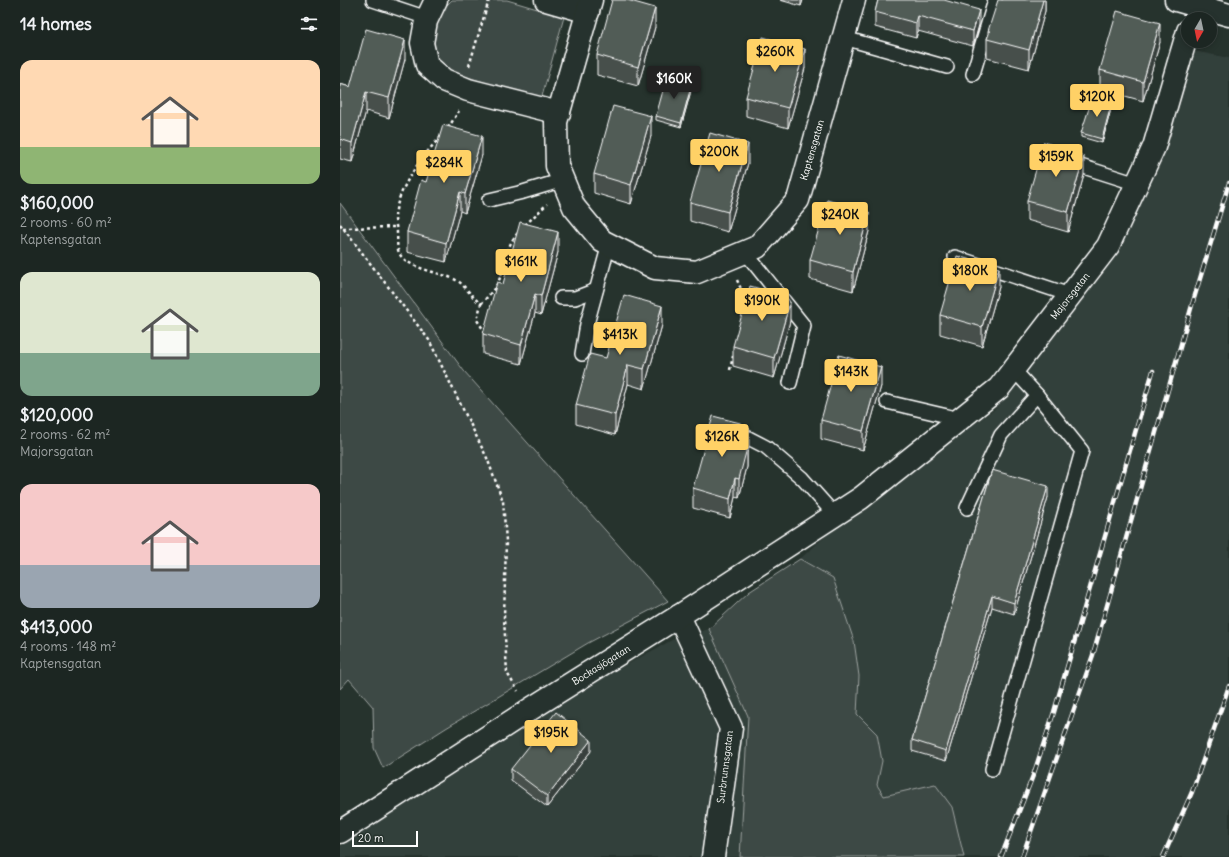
<!DOCTYPE html>
<html lang="en">
<head>
<meta charset="utf-8">
<style>
	:root { --surface:#1c2622; --page:#29322f; --text:#f1f3f6; --muted:#a0a5a5; --line:#3a4340; --accent:#ffd166 }
	body { margin:0; font-family:Delius,sans-serif; background:var(--page); color:var(--text); height:100vh; display:flex; flex-direction:column; font-size:15px; white-space:nowrap }
	* { box-sizing:border-box; margin:0 }
	p { font-size:13px; color:var(--muted) }
	.icon { flex:none; width:22px; height:22px; fill:none; stroke:currentColor; stroke-width:2; stroke-linecap:round; stroke-linejoin:round }
	.map { position:relative; flex:1; overflow:hidden }
	.details { display:flex; flex-direction:column; background:var(--surface); width:340px }
	.details>* { flex:none }
	.needle { width:26px; rotate:189deg }
	.tools { position:absolute; left:841px; top:12px; display:grid; gap:8px }
	.tools a { display:grid; place-items:center; width:36px; height:36px; border-radius:50%; background:var(--surface); box-shadow:0 2px 6px #0003,0 0 0 1px var(--line); font-size:20px }
	.scale { position:absolute; left:12px; bottom:10px; width:66px; box-sizing:border-box; padding-left:4px; border:2px solid #fff; border-top:0; font-size:11px; line-height:14px; white-space:nowrap; color:#fff; -webkit-text-stroke:3px #26332d; paint-order:stroke }
	.price { position:absolute; translate:-50% -34px; padding:0 9px; border-radius:4px; background:var(--accent); color:#111; font-size:13px; line-height:26px; filter:drop-shadow(0 1px 2px #0008) }
	.price::after { content:''; position:absolute; left:50%; top:24px; width:12px; height:9px; margin-left:-6px; background:inherit; clip-path:polygon(0 0,100% 0,50% 100%) }
	.price.on { background:#222; color:#fff }
	ul { padding:0; list-style:none }
	li { display:grid; align-content:center; gap:8px; height:212px; padding:0 20px }
	li span { display:grid; place-items:center; height:124px; border-radius:12px; color:#555 }
	li>.icon { margin-inline-start:auto }
	span .icon { width:72px; height:72px; fill:#fffc; stroke-width:1 }
	li b { font-size:17px }
	h2 { display:flex; justify-content:space-between; align-items:center; height:48px; padding:0 20px; font-size:17px }
	main { display:flex; flex:1; min-height:0 }
	.map>svg:first-child { display:block }
</style>
</head>
<body>
<main>
<section class="details">
<h2>14 homes<svg class="icon" aria-label="filters" viewBox="0 0 24 24"><path d="M4 7h16M4 17h16"/><circle cx="9" cy="7" r="2"/><circle cx="15" cy="17" r="2"/></svg></h2>
<ul>
<li><span style="background:linear-gradient(#ffd9b3 70%,#8fb573 0)"><svg class="icon" aria-label="home" viewBox="0 0 24 24"><path d="M3 11l9-7 9 7M6 9v11h12V9"/></svg></span><div><b>$160,000</b><p>2 rooms · 60 m²</p><p>Kaptensgatan</p></div></li>
<li><span style="background:linear-gradient(#dfe7d0 65%,#7fa58c 0)"><svg class="icon" aria-label="home" viewBox="0 0 24 24"><path d="M3 11l9-7 9 7M6 9v11h12V9"/></svg></span><div><b>$120,000</b><p>2 rooms · 62 m²</p><p>Majorsgatan</p></div></li>
<li><span style="background:linear-gradient(#f6c9c9 65%,#9aa5b1 0)"><svg class="icon" aria-label="home" viewBox="0 0 24 24"><path d="M3 11l9-7 9 7M6 9v11h12V9"/></svg></span><div><b>$413,000</b><p>4 rooms · 148 m²</p><p>Kaptensgatan</p></div></li>
</ul>
</section>
<div class="map">
<svg width="889" height="857" viewBox="0 0 889 857">
	<rect width="100%" height="100%" fill="#26332d"/>
	<filter id="ink" filterUnits="userSpaceOnUse"><feTurbulence type="fractalNoise" baseFrequency=".025" numOctaves="2"/><feDisplacementMap in="SourceGraphic" scale="8" xChannelSelector="R" yChannelSelector="G"/><feConvolveMatrix kernelMatrix="1 2 1 2 8 2 1 2 1" color-interpolation-filters="sRGB"/></filter>
	<g filter="url(#ink)">
		<!-- built -->
		<g fill="#333f3a">
			<path d="M849,50L889,58V857H624L612,807L544,796L537,785L542,761L537,734L517,714L519,676L514,641L493,578L460,559L511,513L655,409L776,251L806,193Z"/>
			<path d="M369,629L408,716L400,857H0V846L195,719L258,680L332,640Z"/>
		</g>
		<!-- green -->
		<g fill="#3e4944" stroke="#9ea4a2">
			<path d="M112,0H167L224,17L201,100L118,74L107,69L94,57L95,25L101,11Z"/>
			<path d="M0,203L124,371L328,601L248,643L106,728L43,768L34,748L33,707L9,679L0,689Z"/>
			<path d="M460,559L493,578L514,641L519,676L517,714L537,734L542,761L537,785L544,796L595,784L612,807L624,857H400L408,716L369,629L409,592Z"/>
		</g>
		<g fill="none" stroke-linecap="round" stroke-linejoin="round">
			<!-- lane casing -->
			<g stroke="#fff" stroke-width="16">
				<g id="lane">
					<path d="M33,0L87,18"/>
					<path d="M504,38L607,67"/>
					<path d="M633,74L655,0"/>
					<path d="M728,162L797,184"/>
					<path d="M149,200L183,192L223,180"/>
					<path d="M405,252L464,326L450,383"/>
					<path d="M615,257L730,295"/>
					<path d="M221,298H235L256,290"/>
					<path d="M242,354L247,324L269,244"/>
					<path d="M547,402L620,419"/>
					<path d="M393,430L426,447L462,478L495,515"/>
					<path d="M627,508L661,435L697,395L673,369"/>
					<path d="M652,769L742,451L697,395"/>
				</g>
			</g>
			<!-- street casing -->
			<g stroke="#fff" stroke-width="25">
				<g id="street">
					<path d="M96,0L86,21L82,43L87,65L104,80L128,90L219,113"/>
					<path d="M206,0L248,12"/>
					<path d="M251,0L216,122L217,166L234,207L262,241L315,268L357,272L417,247L458,200L514,0"/>
					<path d="M339,616L391,728L373,857"/>
					<path d="M0,832L189,710L339,616L521,498L659,388L768,246L814,147L848,31"/>
				</g>
			</g>
			<!-- secondary casing -->
			<g stroke="#fff" stroke-width="25">
				<path id="secondary" d="M836,0L889,15"/>
			</g>
			<!-- path -->
			<g stroke="#fff" stroke-width="2.5" stroke-dasharray="3 3" stroke-linecap="butt">
				<path d="M129,66L149,0"/>
				<path d="M108,128L119,111"/>
				<path d="M101,137C82,155 56,191 55,218C55,223 57,228 57,233C58,242 55,252 64,259C78,271 101,272 118,281C123,284 134,299 141,304L137,320L145,332"/>
				<path d="M0,224L89,340L147,458L163,501L166,541L164,618L167,673L178,691"/>
				<path d="M185,225L207,204"/>
				<path d="M3,228L57,227"/>
				<path d="M397,280L406,300"/>
				<path d="M141,304C150,294 158,286 162,272C167,258 167,243 179,232"/>
				<path d="M390,370L393,356"/>
			</g>
			<!-- lane -->
			<use href="#lane" stroke="#26332d" stroke-width="13"/>
			<!-- street -->
			<use href="#street" stroke="#26332d" stroke-width="22"/>
			<!-- secondary -->
			<use href="#secondary" stroke="#26332d" stroke-width="22"/>
			<!-- rail casing -->
			<g stroke="#fff" stroke-width="4.5">
				<g id="rail">
					<path d="M661,857L694,773L714,712L813,371"/>
					<path d="M682,857L753,655L852,305L889,183"/>
					<path d="M823,857L852,792L889,686"/>
				</g>
			</g>
			<!-- rail -->
			<use href="#rail" stroke="#26332d" stroke-width="3" stroke-dasharray="9" stroke-linecap="butt"/>
		</g>
		<!-- wall -->
		<g fill="#464f4b" stroke="#fff">
			<path d="M440,0H463L461,6Z"/>
			<path d="M538,0L639,25L633,46L578,31L576,38L535,27V12Z"/>
			<path d="M705,0V11L689,69L647,58V39L648,35V31Z"/>
			<path d="M315,27L298,86L257,75V55Z"/>
			<path d="M820,42L803,101L760,89V70Z"/>
			<path d="M65,59L49,118L26,111L12,162L0,159V84L10,87Z"/>
			<path d="M465,68L448,128L406,116V97Z"/>
			<path d="M352,87L341,127L316,120V116Z"/>
			<path d="M772,105L762,143L741,137V133Z"/>
			<path d="M311,136L291,204L254,193V174Z"/>
			<path d="M142,155L125,213L120,211L106,262L67,252V232L86,182Z"/>
			<path d="M408,163L388,232L350,221V202Z"/>
			<path d="M744,175L728,232L687,220V201Z"/>
			<path d="M529,231L513,291L470,279V260Z"/>
			<path d="M218,252L201,315L195,313L181,364L143,354V334L163,284Z"/>
			<path d="M659,287L642,346L600,334V315Z"/>
			<path d="M450,321L434,378L393,366V346Z"/>
			<path d="M322,325L304,389L288,384L275,435L236,424V405L266,358Z"/>
			<path d="M541,386L523,450L481,439V420Z"/>
			<path d="M409,447L407,453V467L399,498L395,497L390,518L353,508V488Z"/>
			<path d="M652,470L708,497L674,614L652,607L606,761L572,751V740Z"/>
			<path d="M251,751L207,807L171,780V769Z"/>
		</g>
		<!-- shaded-wall -->
		<g fill="#39403d" stroke="#fff">
			<path d="M461,0H463L461,6Z"/>
			<path d="M703,0H705V11L689,69V50Z"/>
			<path d="M315,8V27L298,86V67Z"/>
			<path d="M639,10V25L633,46V31Z"/>
			<path d="M578,16V31L576,38V23Z"/>
			<path d="M820,23V42L803,101V82Z"/>
			<path d="M65,40V59L49,118V98Z"/>
			<path d="M465,49V68L448,128V108Z"/>
			<path d="M352,83V87L341,127V123Z"/>
			<path d="M26,92V111L12,162V143Z"/>
			<path d="M772,101V105L762,143V139Z"/>
			<path d="M311,116V136L291,204V185Z"/>
			<path d="M142,136V155L125,213V194Z"/>
			<path d="M408,144V163L388,232V212Z"/>
			<path d="M744,156V175L728,232V212Z"/>
			<path d="M120,192V211L106,262V243Z"/>
			<path d="M529,212V231L513,291V272Z"/>
			<path d="M218,232V252L201,315V296Z"/>
			<path d="M659,268V287L642,346V327Z"/>
			<path d="M195,294V313L181,364V345Z"/>
			<path d="M450,302V321L434,378V358Z"/>
			<path d="M322,306V325L304,389V369Z"/>
			<path d="M288,365V384L275,435V415Z"/>
			<path d="M541,367V386L523,450V431Z"/>
			<path d="M409,428V447L407,453V467L399,498V479L404,447Z"/>
			<path d="M395,478V497L390,518V499Z"/>
			<path d="M708,486V497L674,614V603Z"/>
			<path d="M652,596V607L606,761V751Z"/>
			<path d="M251,740V751L207,807V796Z"/>
		</g>
		<!-- building -->
		<g fill="#515c57" stroke="#fff">
			<path d="M272,0H287L315,8L298,67L257,55Z"/>
			<path d="M538,0H604L639,10L633,31L578,16L576,23L535,12Z"/>
			<path d="M658,0H703L689,50L647,39L650,31H648Z"/>
			<path d="M777,11L820,23L803,82L760,70Z"/>
			<path d="M26,29L65,40L49,98L26,92L12,143L0,139V84L10,87Z"/>
			<path d="M423,37L465,49L448,108L406,97Z"/>
			<path d="M327,76L352,83L341,123L316,116Z"/>
			<path d="M753,96L772,101L762,139L741,133Z"/>
			<path d="M273,106L311,116L291,185L254,174Z"/>
			<path d="M103,125L142,136L125,194L120,192L106,243L67,232L81,180L86,182Z"/>
			<path d="M370,133L408,144L388,212L350,202Z"/>
			<path d="M704,142L744,156L728,212L687,201Z"/>
			<path d="M487,200L529,212L513,272L470,260Z"/>
			<path d="M180,222L218,232L201,296L195,294L181,345L143,334L157,282L163,284Z"/>
			<path d="M617,256L659,268L642,327L600,315Z"/>
			<path d="M410,286L446,296L450,302L434,358L393,346Z"/>
			<path d="M284,295L322,306L304,369L288,365L275,415L236,405L250,354L266,358Z"/>
			<path d="M499,355L541,367L523,431L481,420Z"/>
			<path d="M373,416L400,423L409,428L404,447L407,448L399,479L395,478L390,499L353,488Z"/>
			<path d="M652,470L708,486L674,603L652,596L606,751L572,740Z"/>
			<path d="M216,712L251,740L207,796L171,769Z"/>
		</g>
	</g>
	<g text-anchor="middle" dominant-baseline="central" stroke-width="3" stroke-linejoin="round" paint-order="stroke">
		<!-- street labels -->
		<g font-size="10" fill="#fff" stroke="#26332d">
			<text transform="translate(472 150) rotate(-74)">Kaptensgatan</text>
			<text transform="translate(730 296) rotate(-52)">Majorsgatan</text>
			<text transform="translate(261 665) rotate(-32)">Bockasjögatan</text>
			<text transform="translate(385 767) rotate(-83)">Surbrunnsgatan</text>
		</g>
	</g>
</svg>
<div class="tools">
<a><svg class="needle" viewBox="-14 -14 28 28"><path d="M0-13l5 13h-10z" fill="#e53935"/><path d="M0 13l5-13h-10z" fill="#a0a5a5"/></svg></a>
</div>
<div class="scale">20 m</div>
<b class="price" style="left:435px;top:73px">$260K</b>
<b class="price on" style="left:334px;top:100px">$160K</b>
<b class="price" style="left:757px;top:118px">$120K</b>
<b class="price" style="left:379px;top:173px">$200K</b>
<b class="price" style="left:716px;top:178px">$159K</b>
<b class="price" style="left:104px;top:184px">$284K</b>
<b class="price" style="left:500px;top:236px">$240K</b>
<b class="price" style="left:181px;top:283px">$161K</b>
<b class="price" style="left:630px;top:292px">$180K</b>
<b class="price" style="left:422px;top:322px">$190K</b>
<b class="price" style="left:280px;top:356px">$413K</b>
<b class="price" style="left:511px;top:393px">$143K</b>
<b class="price" style="left:382px;top:458px">$126K</b>
<b class="price" style="left:211px;top:754px">$195K</b>
</div>
</main>
</body>
</html>
